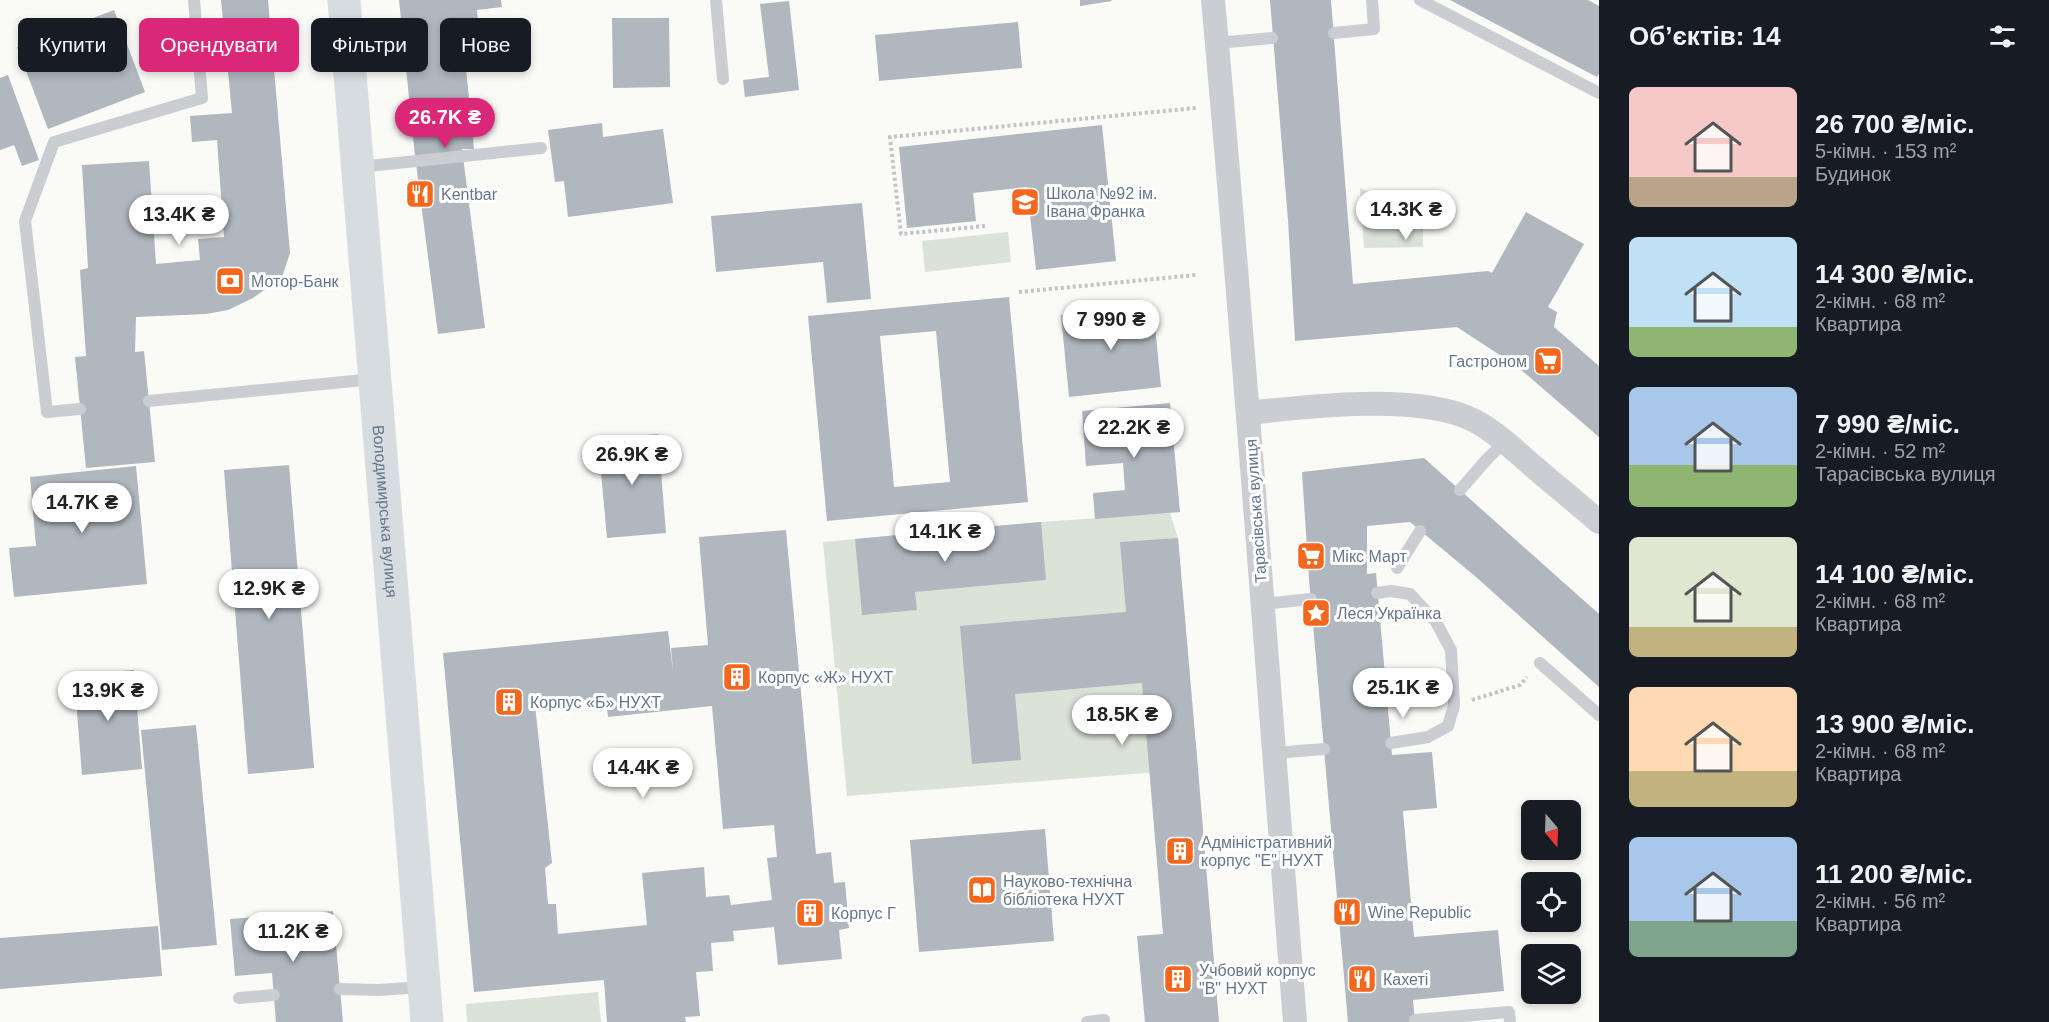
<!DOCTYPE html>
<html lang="uk">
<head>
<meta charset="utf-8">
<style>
	:root { --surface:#171b24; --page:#242831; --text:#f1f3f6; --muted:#9ea1a6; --accent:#db2777 }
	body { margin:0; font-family:Helvetica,sans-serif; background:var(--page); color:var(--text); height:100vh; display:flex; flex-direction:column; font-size:22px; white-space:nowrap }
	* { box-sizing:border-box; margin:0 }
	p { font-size:20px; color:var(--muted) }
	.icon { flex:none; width:33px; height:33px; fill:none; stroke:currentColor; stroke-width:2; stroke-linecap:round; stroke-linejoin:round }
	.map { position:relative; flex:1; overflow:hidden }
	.drawer { display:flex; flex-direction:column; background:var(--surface); width:450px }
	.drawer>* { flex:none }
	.guide { position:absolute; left:18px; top:18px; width:570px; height:54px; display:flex; gap:12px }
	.needle { width:39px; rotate:161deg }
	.controls { position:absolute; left:1521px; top:800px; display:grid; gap:12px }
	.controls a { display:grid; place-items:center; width:60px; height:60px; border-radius:9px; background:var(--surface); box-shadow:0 3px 9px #0003; font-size:30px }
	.price { position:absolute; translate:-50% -51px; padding:0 14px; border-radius:21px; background:#fff; color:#222; font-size:20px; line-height:39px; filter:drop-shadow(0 2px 3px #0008) }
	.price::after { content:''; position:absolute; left:50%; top:36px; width:18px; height:14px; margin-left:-9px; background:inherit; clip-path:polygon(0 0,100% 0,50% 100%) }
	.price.on { background:var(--accent); color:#fff }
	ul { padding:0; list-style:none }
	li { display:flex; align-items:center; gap:18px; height:150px; padding:0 30px }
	li span { display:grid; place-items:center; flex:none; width:168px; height:120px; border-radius:9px; color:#555 }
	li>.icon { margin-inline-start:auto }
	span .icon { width:72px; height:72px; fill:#fffc; stroke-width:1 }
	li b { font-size:26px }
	h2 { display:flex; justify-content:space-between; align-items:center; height:72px; padding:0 30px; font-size:26px }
	.chip { padding:0 21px; border-radius:9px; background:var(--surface); box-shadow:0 3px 9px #0003; font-size:21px; line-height:54px }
	.chip.on { background:var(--accent); color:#fff }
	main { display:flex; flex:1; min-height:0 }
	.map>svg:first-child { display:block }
</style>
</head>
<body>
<main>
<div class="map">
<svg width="1599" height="1022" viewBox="0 0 1599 1022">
	<rect width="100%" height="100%" fill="#fafaf7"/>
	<!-- green -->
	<g fill="#dbe2d8">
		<path d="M1360,188L1423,219V247L1364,248Z"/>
		<path d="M1008,232L1011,262L925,272L922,241Z"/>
		<path d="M1170,513L1178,538L1198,769L847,796L823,542L1041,522Z"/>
		<path d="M598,992L601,1022H467L466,1004Z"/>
	</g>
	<!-- building -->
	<g fill="#b0b7bf" fill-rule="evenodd">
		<path d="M221,0H268L290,253L282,277L253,298L228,310L206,314L136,317L135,352L144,351L155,462L86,468L75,357L86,356L80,270L88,268L82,165L149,161L156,264L200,260L198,239L224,237L217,140L192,142L190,116L232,113Z"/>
		<path d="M399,0H501L502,7L477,10L480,45L464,48L474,149H462L485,328L438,334L415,156Z"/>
		<path d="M1080,0H1111L1112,1L1080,6Z"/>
		<path d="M1270,0H1331L1353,284L1488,271L1492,273L1526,212L1584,244L1548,307L1557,312L1554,327L1599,366V437L1518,367L1457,327L1295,341L1288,220Z"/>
		<path d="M1450,0H1588L1599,6V74L1597,77Z"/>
		<path d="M789,1L799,90L745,97L743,80L769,77L760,4Z"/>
		<path d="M114,10L145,92L48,129L17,47Z"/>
		<path d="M612,18H669L670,87L613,88Z"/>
		<path d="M1018,22L1022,68L879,81L875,35Z"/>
		<path d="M8,75L39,160L22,166L14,145L0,150V78Z"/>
		<path d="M602,123L603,137L663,129L673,203L568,217L564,181L555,182L548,130Z"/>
		<path d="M1102,125L1116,261L1036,270L1027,187L973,193L976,221L907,228L899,147Z"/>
		<path d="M862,203L871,299L827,303L823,262L716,272L711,216Z"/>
		<path d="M1009,297L1028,502L827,521L808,316ZM936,331L950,482L894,487L880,336Z"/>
		<path d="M1153,306L1161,387L1069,397L1061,315Z"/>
		<path d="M1170,403L1180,512L1095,519L1093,493L1125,490L1123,463L1086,466L1082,411Z"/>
		<path d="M658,434L666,533L607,538L598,439Z"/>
		<path d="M1424,458L1599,614V687L1476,577L1410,522L1367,526V574L1376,573L1392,755L1432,752L1437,808L1403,811L1414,937L1498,930L1504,991L1413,1000L1415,1022H1348L1309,579L1302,472Z"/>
		<path d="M289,465L314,768L248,774L224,470Z"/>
		<path d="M136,466L147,584L14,597L9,548L36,546L30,477Z"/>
		<path d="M1041,522L1046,580L915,592L917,610L862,615L855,539Z"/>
		<path d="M786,530L816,854L831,852L834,883L845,882L849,928L839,930L842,959L778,965L774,927L733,931L734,941L711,943L713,971L696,972L700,1016L685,1017L686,1022H607L604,980L474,992L443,653L668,631L673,671L671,648L708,645L699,537ZM606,698L608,717L712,706L723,829L774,825L777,857L767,858L772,900L731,905L729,895L706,897L704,867L642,873L647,925L558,934L556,904H548L545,868L552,863L535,705Z"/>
		<path d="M1178,538L1198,769L1219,1022H1145L1137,936L1163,934L1142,683L1015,694L1021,760L972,764L960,626L1126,612L1120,542Z"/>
		<path d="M134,670L142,769L82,775L74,675Z"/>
		<path d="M196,725L217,945L162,950L141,730Z"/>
		<path d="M1045,829L1054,941L919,952L910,840Z"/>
		<path d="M333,911L343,1022H276L272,973L235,976L230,919Z"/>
		<path d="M158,926L162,976L0,989V938Z"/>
	</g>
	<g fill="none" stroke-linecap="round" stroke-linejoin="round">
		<!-- path -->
		<g stroke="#c1c4c6" stroke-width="4" stroke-dasharray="3 3" stroke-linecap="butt">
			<path d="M985,226L901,234L890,137L1196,108"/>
			<path d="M1019,292L1196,275"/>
			<path d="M1472,700L1520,685L1527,677"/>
		</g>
		<!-- lane -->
		<g stroke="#cacdd1" stroke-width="12">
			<path d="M716,0L723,79"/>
			<path d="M1420,0L1599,93"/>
			<path d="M1334,33L1374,29L1372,0"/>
			<path d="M1217,43L1272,38"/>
			<path d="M359,167L541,148"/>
			<path d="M149,401L374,379"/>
			<path d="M80,409L47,412L25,221L54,142L202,98L194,0"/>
			<path d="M1460,490L1488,458L1505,442"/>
			<path d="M1397,568L1420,531"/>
			<path d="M1377,593L1391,591L1410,594L1436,622L1451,650L1454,705L1448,726L1428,737L1391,743"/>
			<path d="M1263,604L1311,599"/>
			<path d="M1540,663L1599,715"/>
			<path d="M1274,753L1324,749"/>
			<path d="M340,989L378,990L423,987"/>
			<path d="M239,998L274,995"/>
			<path d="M1415,1020L1509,1012L1510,1022"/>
			<path d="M1087,1022L1104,1020"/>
		</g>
		<!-- street -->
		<g stroke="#cacdd1" stroke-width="24">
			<path d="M1213,0C1244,340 1268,681 1295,1022"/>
			<path d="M1249,413C1309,406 1422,393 1475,421C1494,431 1510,446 1526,460C1550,481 1575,501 1599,522"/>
		</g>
		<!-- secondary -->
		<path stroke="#d6dce0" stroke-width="33" id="s1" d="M344,0L427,1022"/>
	</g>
	<!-- icons -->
	<defs>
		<g id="restaurant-square" transform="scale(1.5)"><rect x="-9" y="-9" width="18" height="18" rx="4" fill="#f4671d" stroke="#fff"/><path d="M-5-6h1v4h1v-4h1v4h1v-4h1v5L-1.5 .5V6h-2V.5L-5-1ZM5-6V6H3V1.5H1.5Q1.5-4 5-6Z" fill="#fff"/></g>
		<g id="school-square" transform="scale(1.5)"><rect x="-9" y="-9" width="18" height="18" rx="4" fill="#f4671d" stroke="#fff"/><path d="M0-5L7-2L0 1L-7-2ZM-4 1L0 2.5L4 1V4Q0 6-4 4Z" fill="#fff"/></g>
		<g id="bank-square" transform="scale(1.5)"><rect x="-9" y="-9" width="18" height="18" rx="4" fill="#f4671d" stroke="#fff"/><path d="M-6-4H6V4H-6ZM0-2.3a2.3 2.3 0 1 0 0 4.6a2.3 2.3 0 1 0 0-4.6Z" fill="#fff"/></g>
		<g id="supermarket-square" transform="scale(1.5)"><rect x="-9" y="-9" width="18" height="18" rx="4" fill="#f4671d" stroke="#fff"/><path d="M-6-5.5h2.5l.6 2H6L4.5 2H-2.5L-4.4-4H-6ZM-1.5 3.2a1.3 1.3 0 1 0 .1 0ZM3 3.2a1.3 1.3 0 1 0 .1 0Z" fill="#fff"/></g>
		<g id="sight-square" transform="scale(1.5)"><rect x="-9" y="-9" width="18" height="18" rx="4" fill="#f4671d" stroke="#fff"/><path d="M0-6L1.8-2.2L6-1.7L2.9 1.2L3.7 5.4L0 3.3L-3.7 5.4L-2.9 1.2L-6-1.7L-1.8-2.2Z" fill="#fff"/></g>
		<g id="building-square" transform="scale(1.5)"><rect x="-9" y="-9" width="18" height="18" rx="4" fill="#f4671d" stroke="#fff"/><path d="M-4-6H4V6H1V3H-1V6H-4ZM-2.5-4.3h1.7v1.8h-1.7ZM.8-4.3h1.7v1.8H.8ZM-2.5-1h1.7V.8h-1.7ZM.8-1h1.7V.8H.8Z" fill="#fff"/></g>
		<g id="library-square" transform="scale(1.5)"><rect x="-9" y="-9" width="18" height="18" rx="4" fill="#f4671d" stroke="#fff"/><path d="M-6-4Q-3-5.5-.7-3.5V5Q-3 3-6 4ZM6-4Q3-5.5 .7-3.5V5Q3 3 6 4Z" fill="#fff"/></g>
	</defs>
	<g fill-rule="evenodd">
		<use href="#restaurant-square" x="420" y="194"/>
		<use href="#school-square" x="1025" y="202"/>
		<use href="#bank-square" x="230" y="281"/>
		<use href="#supermarket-square" x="1548" y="361"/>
		<use href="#supermarket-square" x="1311" y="556"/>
		<use href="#sight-square" x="1316" y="613"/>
		<use href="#building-square" x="737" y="677"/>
		<use href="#building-square" x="509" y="702"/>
		<use href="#building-square" x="1180" y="851"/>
		<use href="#library-square" x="982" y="890"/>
		<use href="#restaurant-square" x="1347" y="912"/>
		<use href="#building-square" x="810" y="913"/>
		<use href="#building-square" x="1178" y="979"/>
		<use href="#restaurant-square" x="1362" y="979"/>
	</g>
	<g text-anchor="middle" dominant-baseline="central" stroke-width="6" stroke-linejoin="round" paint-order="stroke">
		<!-- poi labels -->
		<g font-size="16" fill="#66778b" stroke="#fff" text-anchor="start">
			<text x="1046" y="193">Школа №92 ім.<tspan x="1046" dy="18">Івана Франка</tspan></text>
			<text x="441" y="194">Kentbar</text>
			<text x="251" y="281">Мотор-Банк</text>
			<text x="1527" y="361" text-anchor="end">Гастроном</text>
			<text x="1332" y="556">Мікс Март</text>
			<text x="1337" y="613">Леся Українка</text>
			<text x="758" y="677">Корпус «Ж» НУХТ</text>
			<text x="530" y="702">Корпус «Б» НУХТ</text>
			<text x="1201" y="842">Адміністративний<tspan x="1201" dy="18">корпус "Е" НУХТ</tspan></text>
			<text x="1003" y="881">Науково-технічна<tspan x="1003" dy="18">бібліотека НУХТ</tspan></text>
			<text x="1368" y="912">Wine Republic</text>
			<text x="831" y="913">Корпус Г</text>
			<text x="1199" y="970">Учбовий корпус<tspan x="1199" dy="18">"В" НУХТ</tspan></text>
			<text x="1383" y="979">Кахеті</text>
		</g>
		<!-- street labels -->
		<g font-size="16" fill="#66778b" stroke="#fff">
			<text stroke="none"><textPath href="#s1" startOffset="513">Володимирська вулиця</textPath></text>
			<text transform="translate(1256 511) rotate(-94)">Тарасівська вулиця</text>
		</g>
	</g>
</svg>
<div class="controls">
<a><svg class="needle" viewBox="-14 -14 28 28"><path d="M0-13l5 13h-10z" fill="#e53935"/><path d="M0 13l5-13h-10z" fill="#9ea1a6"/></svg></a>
<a><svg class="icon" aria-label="locate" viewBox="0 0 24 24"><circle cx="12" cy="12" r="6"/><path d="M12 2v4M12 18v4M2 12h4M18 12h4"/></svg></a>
<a><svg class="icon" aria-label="layers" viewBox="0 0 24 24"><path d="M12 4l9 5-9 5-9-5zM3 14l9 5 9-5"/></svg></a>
</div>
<b class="price on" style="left:445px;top:149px">26.7K ₴</b>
<b class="price" style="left:1406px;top:241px">14.3K ₴</b>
<b class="price" style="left:179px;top:246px">13.4K ₴</b>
<b class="price" style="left:1111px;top:351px">7 990 ₴</b>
<b class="price" style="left:1134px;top:459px">22.2K ₴</b>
<b class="price" style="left:632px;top:486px">26.9K ₴</b>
<b class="price" style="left:82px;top:534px">14.7K ₴</b>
<b class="price" style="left:945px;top:563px">14.1K ₴</b>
<b class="price" style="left:269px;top:620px">12.9K ₴</b>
<b class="price" style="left:1403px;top:719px">25.1K ₴</b>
<b class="price" style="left:108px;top:722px">13.9K ₴</b>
<b class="price" style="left:1122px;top:746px">18.5K ₴</b>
<b class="price" style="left:643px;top:799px">14.4K ₴</b>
<b class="price" style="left:293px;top:963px">11.2K ₴</b>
<div class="guide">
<a class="chip">Купити</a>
<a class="chip on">Орендувати</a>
<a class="chip">Фільтри</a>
<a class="chip">Нове</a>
</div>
</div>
<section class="drawer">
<h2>Об’єктів: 14<svg class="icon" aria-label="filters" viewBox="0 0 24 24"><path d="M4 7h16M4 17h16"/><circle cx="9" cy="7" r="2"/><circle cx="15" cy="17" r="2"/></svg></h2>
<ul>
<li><span style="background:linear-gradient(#f6c9c9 75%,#b9a48a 0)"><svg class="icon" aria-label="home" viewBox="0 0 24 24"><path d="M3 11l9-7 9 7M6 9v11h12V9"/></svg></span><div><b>26 700 ₴/міс.</b><p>5-кімн. · 153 m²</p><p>Будинок</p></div></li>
<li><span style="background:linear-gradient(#bfe0f5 75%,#8fb573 0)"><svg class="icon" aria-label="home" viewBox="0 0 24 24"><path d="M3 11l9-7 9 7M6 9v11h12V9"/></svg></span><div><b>14 300 ₴/міс.</b><p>2-кімн. · 68 m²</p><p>Квартира</p></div></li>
<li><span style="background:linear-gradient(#a9c7e8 65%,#8fb573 0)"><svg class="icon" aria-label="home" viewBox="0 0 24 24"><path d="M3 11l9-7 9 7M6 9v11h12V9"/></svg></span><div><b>7 990 ₴/міс.</b><p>2-кімн. · 52 m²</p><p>Тарасівська вулиця</p></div></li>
<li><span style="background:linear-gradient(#dfe7d0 75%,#c2b280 0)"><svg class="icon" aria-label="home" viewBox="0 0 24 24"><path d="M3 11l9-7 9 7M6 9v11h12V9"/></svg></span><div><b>14 100 ₴/міс.</b><p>2-кімн. · 68 m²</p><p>Квартира</p></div></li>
<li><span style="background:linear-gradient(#ffd9b3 70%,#c2b280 0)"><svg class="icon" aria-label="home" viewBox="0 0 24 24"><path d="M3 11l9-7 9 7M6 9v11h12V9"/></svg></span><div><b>13 900 ₴/міс.</b><p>2-кімн. · 68 m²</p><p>Квартира</p></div></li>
<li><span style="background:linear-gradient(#a9c7e8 70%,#7fa58c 0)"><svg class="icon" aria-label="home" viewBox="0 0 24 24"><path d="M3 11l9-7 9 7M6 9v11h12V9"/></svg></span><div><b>11 200 ₴/міс.</b><p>2-кімн. · 56 m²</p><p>Квартира</p></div></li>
</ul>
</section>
</main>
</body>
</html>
